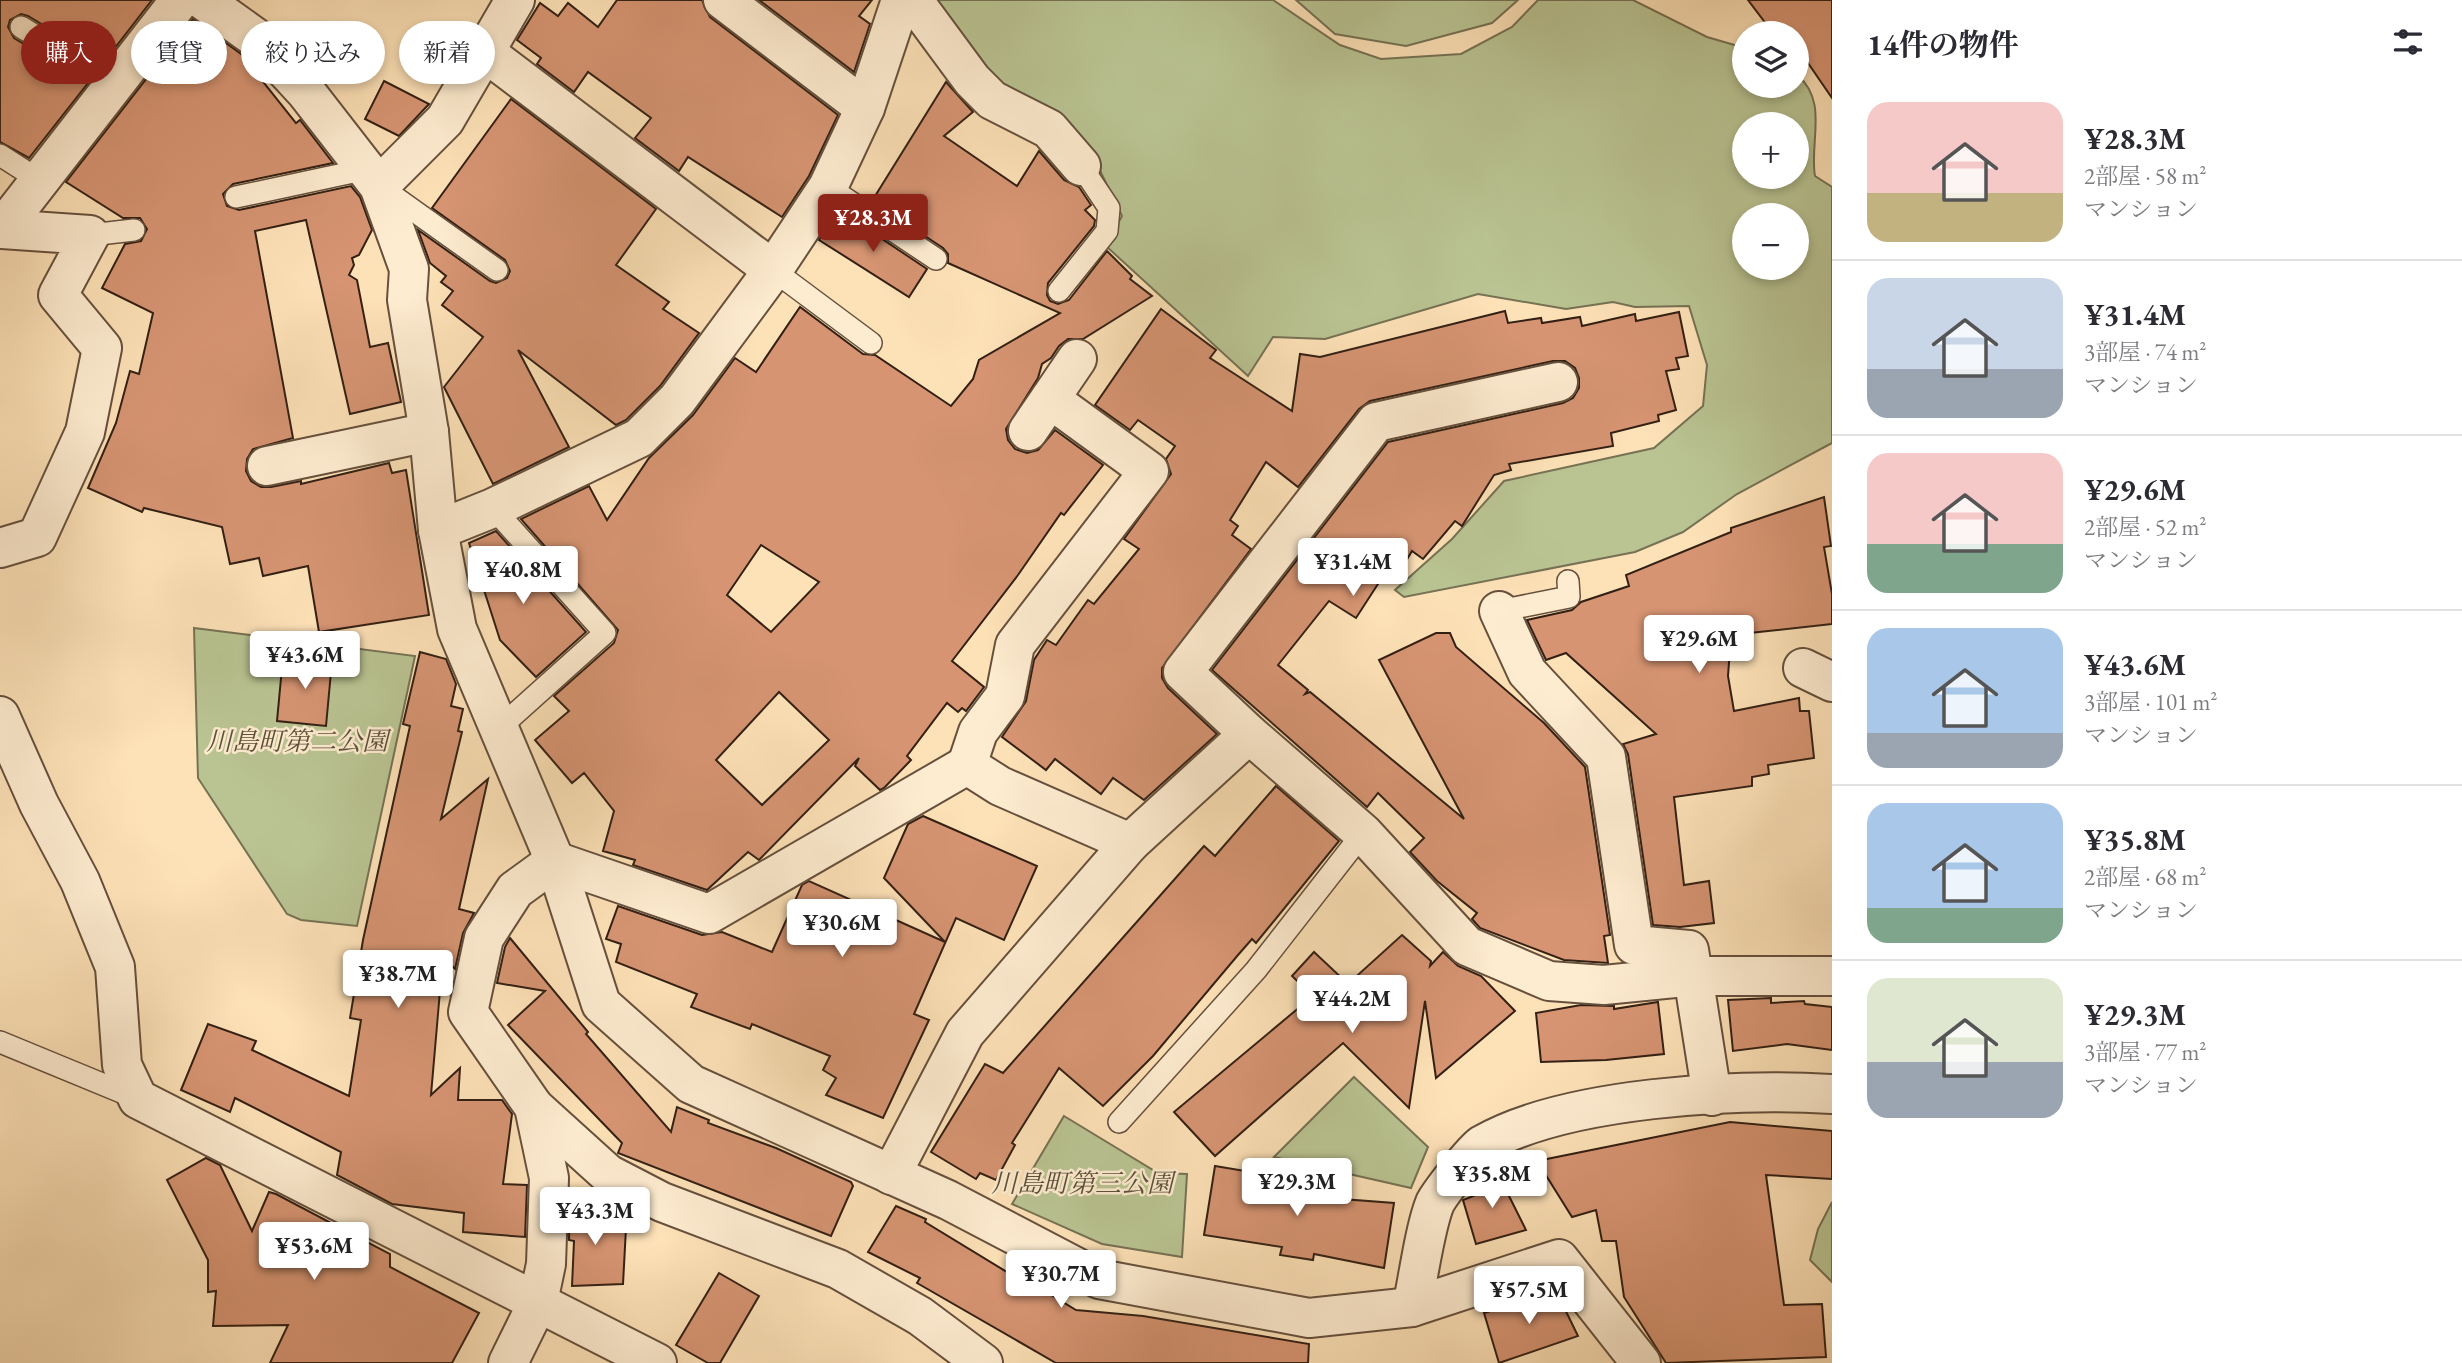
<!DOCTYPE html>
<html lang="ja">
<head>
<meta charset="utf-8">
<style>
	:root { --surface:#fff; --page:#f7f7f7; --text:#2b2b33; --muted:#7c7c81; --line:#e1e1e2; --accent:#8f2418 }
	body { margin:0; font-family:"EB Garamond","Noto Serif JP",serif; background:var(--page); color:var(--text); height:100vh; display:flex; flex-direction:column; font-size:26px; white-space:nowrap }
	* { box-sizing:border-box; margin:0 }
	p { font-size:23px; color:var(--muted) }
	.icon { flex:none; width:38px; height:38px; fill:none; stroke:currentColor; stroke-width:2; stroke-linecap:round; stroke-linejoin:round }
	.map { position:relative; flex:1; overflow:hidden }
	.panel { display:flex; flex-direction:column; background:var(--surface); width:630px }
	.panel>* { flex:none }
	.banner { position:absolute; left:21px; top:21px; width:665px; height:63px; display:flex; gap:14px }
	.buttons { position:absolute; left:1732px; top:21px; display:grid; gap:14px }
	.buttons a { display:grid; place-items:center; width:77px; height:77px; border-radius:50%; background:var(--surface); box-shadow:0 4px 10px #0003; font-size:35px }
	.price { position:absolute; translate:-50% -60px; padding:0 16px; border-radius:7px; background:#fff; color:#222; font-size:23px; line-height:46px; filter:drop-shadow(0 2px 4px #0008) }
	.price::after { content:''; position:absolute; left:50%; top:42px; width:21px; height:16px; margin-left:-10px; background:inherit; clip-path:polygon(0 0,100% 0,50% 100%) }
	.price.current { background:var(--accent); color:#fff }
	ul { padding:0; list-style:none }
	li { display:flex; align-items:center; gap:21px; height:175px; padding:0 35px }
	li+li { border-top:2px solid var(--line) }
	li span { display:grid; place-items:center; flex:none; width:196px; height:140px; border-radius:21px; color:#555 }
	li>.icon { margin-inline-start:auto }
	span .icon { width:84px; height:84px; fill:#fffc; stroke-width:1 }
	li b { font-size:30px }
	h2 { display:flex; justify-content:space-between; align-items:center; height:84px; padding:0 35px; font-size:30px }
	.pill { padding:0 24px; border-radius:32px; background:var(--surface); box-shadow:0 4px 10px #0003; font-size:24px; line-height:63px }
	.pill.current { background:var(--accent); color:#fff }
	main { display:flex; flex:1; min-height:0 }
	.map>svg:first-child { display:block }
</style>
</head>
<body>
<main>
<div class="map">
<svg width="1832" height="1363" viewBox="0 0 1832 1363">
	<rect width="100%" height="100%" fill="#fde1b7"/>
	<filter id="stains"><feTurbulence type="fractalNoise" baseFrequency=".00286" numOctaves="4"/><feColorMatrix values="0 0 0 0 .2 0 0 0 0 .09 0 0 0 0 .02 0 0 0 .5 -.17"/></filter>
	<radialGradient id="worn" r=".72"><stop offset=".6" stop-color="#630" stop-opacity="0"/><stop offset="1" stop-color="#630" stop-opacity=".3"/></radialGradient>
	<!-- green -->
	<g fill="#bac493" stroke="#767254" stroke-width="2" fill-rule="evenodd">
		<path d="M925,0H1273L1340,45L1381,59L1461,54L1512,27L1538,0H1633L1707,37L1745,48V86H1797V75C1829,101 1809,143 1815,176L1832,187V443L1737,494L1683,532L1635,552L1404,597L1395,590L1452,539L1504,481L1654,448L1703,406L1707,365L1689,306L1635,307L1613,302L1566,309L1478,294L1325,339L1273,337L1248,376L1106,246L1122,216L1092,154L973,73ZM1745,124H1797V177H1745ZM1745,215H1797V268H1745Z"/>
		<path d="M1296,0H1518L1492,23L1406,46L1335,34Z"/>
		<path d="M194,628L415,656L357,926L301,920L287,914L198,778Z"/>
		<path d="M1354,1077L1428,1147L1411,1188L1274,1157Z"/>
		<path d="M1064,1116L1158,1173L1187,1174L1182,1257L1102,1244L1012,1204Z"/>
		<path d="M1832,1202V1282L1810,1260L1818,1229Z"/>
	</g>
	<!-- building -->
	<g fill="#d69472" stroke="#332014" stroke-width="2" fill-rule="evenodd">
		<path d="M0,0H152L104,62L28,16L21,14L10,20L8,27L14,38L88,83L29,158L0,142Z"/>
		<path d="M617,0H702L710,17L838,115L809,176L782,217L688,157L679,171L635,138L651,118L588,72L574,92L537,64L541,58L517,40L540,3L558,16L568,3L598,27Z"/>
		<path d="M759,0H872L859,16L870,24L854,72Z"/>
		<path d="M1748,0H1832V98L1797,47V33H1773Z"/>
		<path d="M193,19L241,54L296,123L300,120L333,163L233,184L223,194L227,206L239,210L351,186L360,197L372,230L359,255L352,258L354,265L349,275L357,280L370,347L388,343L401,402L350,414L306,220L255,231L293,438L253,449L247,459L246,471L251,481L261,487H271L301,481V484L389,463L392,473L406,470L429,615L319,632L308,566L263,576L259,558L230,564L222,527L144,508L142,512L88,488L116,423L130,371L139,374L153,313L102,288L125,244L141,241L147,229L140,218H123L66,182Z"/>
		<path d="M384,81L429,104L399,136L365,119Z"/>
		<path d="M946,82L973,112L944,136L1017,186L1039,151L1064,180L1079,187L1091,205L1085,210L1095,220L1094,226L1048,283L1047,295L1050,301L1058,304L1069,300L1107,251L1132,276L1130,279L1152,296L1083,339H1068L1059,346L1051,358L1042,364L1038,378L1006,429L1008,440L1015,449L1027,453L1038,450L1055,430L1103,465L1064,515L1061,513L1018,575L952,661L984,687L966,711L962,708L958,712L947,703L907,756L911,760L884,788L880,790L855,766L859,758L759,860L748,852L707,890L633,865L635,860L603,851L614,811L584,773L572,783L535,740L569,711L554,696L614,643L618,630L521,519L589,486L607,520L649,458L693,415L735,358L756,372L800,307L863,354L875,355L951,406L973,379L979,360L1060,313L948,263V254L943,248L872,201ZM761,545L819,582L771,632L727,595ZM779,692L829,740L762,805L716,760Z"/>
		<path d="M511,99L656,209L616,265L669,302L663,309L699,333L660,386L626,420L616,425L518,350L569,447L493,484L444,387L483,337L442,305L453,291L441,282L446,276L430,263L418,230L490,281L496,283L507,278L510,271L505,260L432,208Z"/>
		<path d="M839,210L927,269L909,297L819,240Z"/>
		<path d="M1161,309L1216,350L1210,358L1292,411L1300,354L1320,357L1505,311L1508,323L1541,318L1542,323L1580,317L1582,326L1635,314L1636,321L1679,312L1688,356L1676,358L1679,369L1666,371L1676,410L1658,415L1659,421L1611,433L1613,446L1509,464L1511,470L1494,475L1462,526L1455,521L1423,559L1412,551L1397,576L1387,570L1356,618L1329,601L1278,665L1308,690L1305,694L1310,692L1464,819L1379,660L1436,633H1450L1456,647L1544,723L1585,767L1610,935L1604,936L1608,963L1564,960L1480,928L1472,919L1477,913L1437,881L1410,852L1424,838L1378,793L1367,807L1212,670L1388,442L1563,403L1573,398L1579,388V378L1575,368L1565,361H1553L1370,401L1359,409L1298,487L1266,462L1230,520L1238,526L1232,535L1251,549L1162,668V678L1168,688L1217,734L1144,800L1113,778L1101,794L1055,759L1046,770L1002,737L1026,701L1034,660L1047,640L1056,645L1088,600L1094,604L1139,549L1124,539L1171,474L1166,459L1175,446L1138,420L1130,430L1095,405Z"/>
		<path d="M1824,497L1831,546L1824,547L1832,594V624L1731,635L1728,676L1734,711L1799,698L1800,711H1809L1814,758L1768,765L1769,774L1752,777V786L1674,797L1684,885L1709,881L1714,923L1680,927L1653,925L1628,754L1623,744L1656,734L1566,653L1546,660L1527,620L1572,610L1581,602L1629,586L1626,575L1731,532V528Z"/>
		<path d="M496,531L586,632L536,677L500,640L469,543Z"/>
		<path d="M420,652L446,659L456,684L451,706L463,709L458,731L462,732L441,819L488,779L459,909L474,913L463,933L455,969L443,956L431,1095L460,1068L458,1100H502L512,1114L503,1184L527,1185L525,1237L463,1232L464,1213L392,1204L337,1175L341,1152L235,1098L230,1112L181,1090L208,1024L256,1041L252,1050L349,1096L361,1020L350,1018L363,940L410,726L403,724Z"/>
		<path d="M283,657L332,661L326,726L277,721Z"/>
		<path d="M1276,786L1339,841L1256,943L1252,939L1238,955L1153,1056L1103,1106L1059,1068L1012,1143L1015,1145L996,1180L980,1173L976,1179L931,1152L985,1064L1003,1073L1204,846L1215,856Z"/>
		<path d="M923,816L1037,866L1004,940L956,918L914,1014L929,1020L883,1118L826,1095L836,1078L823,1070L830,1056L752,1024L750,1029L691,1007L697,994L616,962L621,944L606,939L618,906L702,935L722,932L772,952L802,885L809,881L945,942L884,878L908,824Z"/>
		<path d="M1402,935L1431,961L1430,966L1443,952L1458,966L1481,976L1515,1011L1436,1078L1425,1001L1409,1108L1343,1043L1215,1156L1174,1112L1313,996L1292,976L1314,952L1348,984Z"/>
		<path d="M510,938L588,1032L586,1034L671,1132L677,1107L709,1120L708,1123L776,1148L851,1182L853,1186L831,1236L618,1153L622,1143L508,1025L545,991L497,983L505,947Z"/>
		<path d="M1771,998V1003L1804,1001L1805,1004L1832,1007V1050L1787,1044L1733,1051L1728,1000Z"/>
		<path d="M1658,1002L1664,1054L1606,1060L1541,1062L1536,1013L1581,1005L1614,1006V1009Z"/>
		<path d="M1730,1122L1832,1131V1179L1766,1175L1784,1305L1822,1304L1826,1357L1666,1363L1624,1297L1616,1241H1602L1596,1210L1572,1217L1537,1161Z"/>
		<path d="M206,1158L220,1165L252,1231L269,1192L276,1194L390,1254V1267L479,1313L452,1363H270L288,1325L213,1326L216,1291L208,1292V1260L167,1180Z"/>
		<path d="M1493,1164L1526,1230L1476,1244L1463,1200L1476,1195L1474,1187Z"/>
		<path d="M1215,1166L1330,1185L1329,1198L1394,1203L1384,1268L1314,1254L1313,1260L1280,1255L1282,1247L1204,1235Z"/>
		<path d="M570,1192L594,1198L589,1225L626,1228L623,1284L572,1286L574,1241L569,1240Z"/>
		<path d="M896,1206L926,1219L925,1222L1020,1280L1022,1277L1076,1310L1143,1316L1309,1344L1308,1363H1056L917,1283L920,1278L868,1252Z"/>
		<path d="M719,1273L759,1296L720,1363H708L676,1345Z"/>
		<path d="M1556,1291L1578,1336L1499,1363L1484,1313Z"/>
	</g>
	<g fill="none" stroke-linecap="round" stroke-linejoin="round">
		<!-- service casing -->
		<g stroke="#66503d" stroke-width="24">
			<g id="service">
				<path d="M21,27L114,84"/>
				<path d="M0,155L39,180"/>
				<path d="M828,187L936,259"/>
				<path d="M382,188L497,270"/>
				<path d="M236,197L367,169"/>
				<path d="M90,235L134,230"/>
				<path d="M773,270L871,343"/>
				<path d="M1059,291L1107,231L1109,208L1081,166"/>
				<path d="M493,508L605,633L497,730"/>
				<path d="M1499,611L1569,597L1568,581"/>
				<path d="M0,1042L136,1098"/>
				<path d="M1119,1122L1256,970L1363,833"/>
			</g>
		</g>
		<!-- minor casing -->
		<g stroke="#66503d" stroke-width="42">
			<g id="minor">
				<path d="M203,0L256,38L306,92L379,186L409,269L407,300L429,432L438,530L457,629L555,861L601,1004L691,1084L948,1200L1099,1279L1309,1318L1412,1307L1559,1259L1641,1363"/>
				<path d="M723,0L865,108"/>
				<path d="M913,0L972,80L992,100L1049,129L1081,166"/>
				<path d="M486,53L773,270"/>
				<path d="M379,186L445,120L515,0"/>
				<path d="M2,229L180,0"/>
				<path d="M1028,431L1077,359"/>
				<path d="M267,466L429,432"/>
				<path d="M438,530L493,508L639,438L677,400L773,270L828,187L865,108L901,0"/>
				<path d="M0,548L37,537L85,432L102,348L58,295L90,235L2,229"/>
				<path d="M1499,611L1527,672L1606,757L1634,945L1689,950L1712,1096"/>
				<path d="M1803,668L1832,682"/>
				<path d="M0,716L39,804L80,881L115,967L122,1065L138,1099L657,1363"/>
				<path d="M1249,734L1183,672L1376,422L1558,382"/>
				<path d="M967,765L978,732L1005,696L1015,645L1149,471L1050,399"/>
				<path d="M555,861L709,914L967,765L1000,786L1130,843L1249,734L1363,833L1467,946L1549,981L1604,985L1695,976H1832"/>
				<path d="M534,1107L608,1174L662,1202L838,1269L920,1316L983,1363"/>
				<path d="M891,1175L965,1033L1130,843"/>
				<path d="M1412,1307C1418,1280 1425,1227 1435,1203C1440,1193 1473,1151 1482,1145C1565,1097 1736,1088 1832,1094"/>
				<path d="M508,1363L538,1302L546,1264L549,1178L534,1107L468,1012L484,938L515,890L555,861"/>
			</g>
		</g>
		<!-- service -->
		<use href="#service" stroke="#feecd0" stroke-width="21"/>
		<!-- minor -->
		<use href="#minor" stroke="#feecd0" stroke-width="38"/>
	</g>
	<g text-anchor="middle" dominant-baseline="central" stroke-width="5" stroke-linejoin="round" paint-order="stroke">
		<!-- park labels -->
		<g font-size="26" font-style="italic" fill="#5c513a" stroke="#feecd0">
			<text x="297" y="741">川島町第二公園</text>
			<text x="1082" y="1183">川島町第三公園</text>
		</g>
	</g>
	<rect width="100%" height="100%" filter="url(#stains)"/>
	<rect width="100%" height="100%" fill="url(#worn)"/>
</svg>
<div class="buttons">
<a><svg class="icon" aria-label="layers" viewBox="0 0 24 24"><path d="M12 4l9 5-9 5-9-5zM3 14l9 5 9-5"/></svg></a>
<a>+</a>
<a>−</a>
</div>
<b class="price current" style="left:873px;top:254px">¥28.3M</b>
<b class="price" style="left:1353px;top:598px">¥31.4M</b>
<b class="price" style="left:523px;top:606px">¥40.8M</b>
<b class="price" style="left:1699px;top:675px">¥29.6M</b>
<b class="price" style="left:305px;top:691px">¥43.6M</b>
<b class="price" style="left:842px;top:959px">¥30.6M</b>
<b class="price" style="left:398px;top:1010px">¥38.7M</b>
<b class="price" style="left:1352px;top:1035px">¥44.2M</b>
<b class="price" style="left:1492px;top:1210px">¥35.8M</b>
<b class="price" style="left:1297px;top:1218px">¥29.3M</b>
<b class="price" style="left:595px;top:1247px">¥43.3M</b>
<b class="price" style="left:314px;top:1282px">¥53.6M</b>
<b class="price" style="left:1061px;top:1310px">¥30.7M</b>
<b class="price" style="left:1529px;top:1326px">¥57.5M</b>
<div class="banner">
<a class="pill current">購入</a>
<a class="pill">賃貸</a>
<a class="pill">絞り込み</a>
<a class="pill">新着</a>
</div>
</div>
<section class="panel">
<h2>14件の物件<svg class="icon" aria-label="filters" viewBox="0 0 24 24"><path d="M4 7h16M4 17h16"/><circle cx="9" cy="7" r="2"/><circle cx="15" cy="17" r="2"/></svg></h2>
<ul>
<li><span style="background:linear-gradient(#f6c9c9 65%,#c2b280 0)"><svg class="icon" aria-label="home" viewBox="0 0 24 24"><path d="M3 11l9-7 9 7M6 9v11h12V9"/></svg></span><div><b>¥28.3M</b><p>2部屋 · 58 m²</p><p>マンション</p></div></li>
<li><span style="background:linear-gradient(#c9d6e8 65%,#9aa5b1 0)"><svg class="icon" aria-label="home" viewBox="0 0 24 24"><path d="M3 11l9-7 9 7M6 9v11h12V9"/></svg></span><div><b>¥31.4M</b><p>3部屋 · 74 m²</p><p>マンション</p></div></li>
<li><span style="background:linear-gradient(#f6c9c9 65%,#7fa58c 0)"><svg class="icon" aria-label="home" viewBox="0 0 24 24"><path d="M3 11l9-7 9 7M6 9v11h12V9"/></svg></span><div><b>¥29.6M</b><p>2部屋 · 52 m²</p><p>マンション</p></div></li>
<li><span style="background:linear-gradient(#a9c7e8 75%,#9aa5b1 0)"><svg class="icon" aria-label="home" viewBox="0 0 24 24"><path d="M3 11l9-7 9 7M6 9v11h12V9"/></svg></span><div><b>¥43.6M</b><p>3部屋 · 101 m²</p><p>マンション</p></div></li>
<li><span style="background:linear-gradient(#a9c7e8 75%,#7fa58c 0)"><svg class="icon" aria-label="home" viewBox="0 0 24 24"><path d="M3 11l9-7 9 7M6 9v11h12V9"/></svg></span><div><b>¥35.8M</b><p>2部屋 · 68 m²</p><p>マンション</p></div></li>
<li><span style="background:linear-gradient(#dfe7d0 60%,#9aa5b1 0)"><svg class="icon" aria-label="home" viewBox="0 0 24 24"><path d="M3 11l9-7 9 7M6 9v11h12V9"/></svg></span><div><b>¥29.3M</b><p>3部屋 · 77 m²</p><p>マンション</p></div></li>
</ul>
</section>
</main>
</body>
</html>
